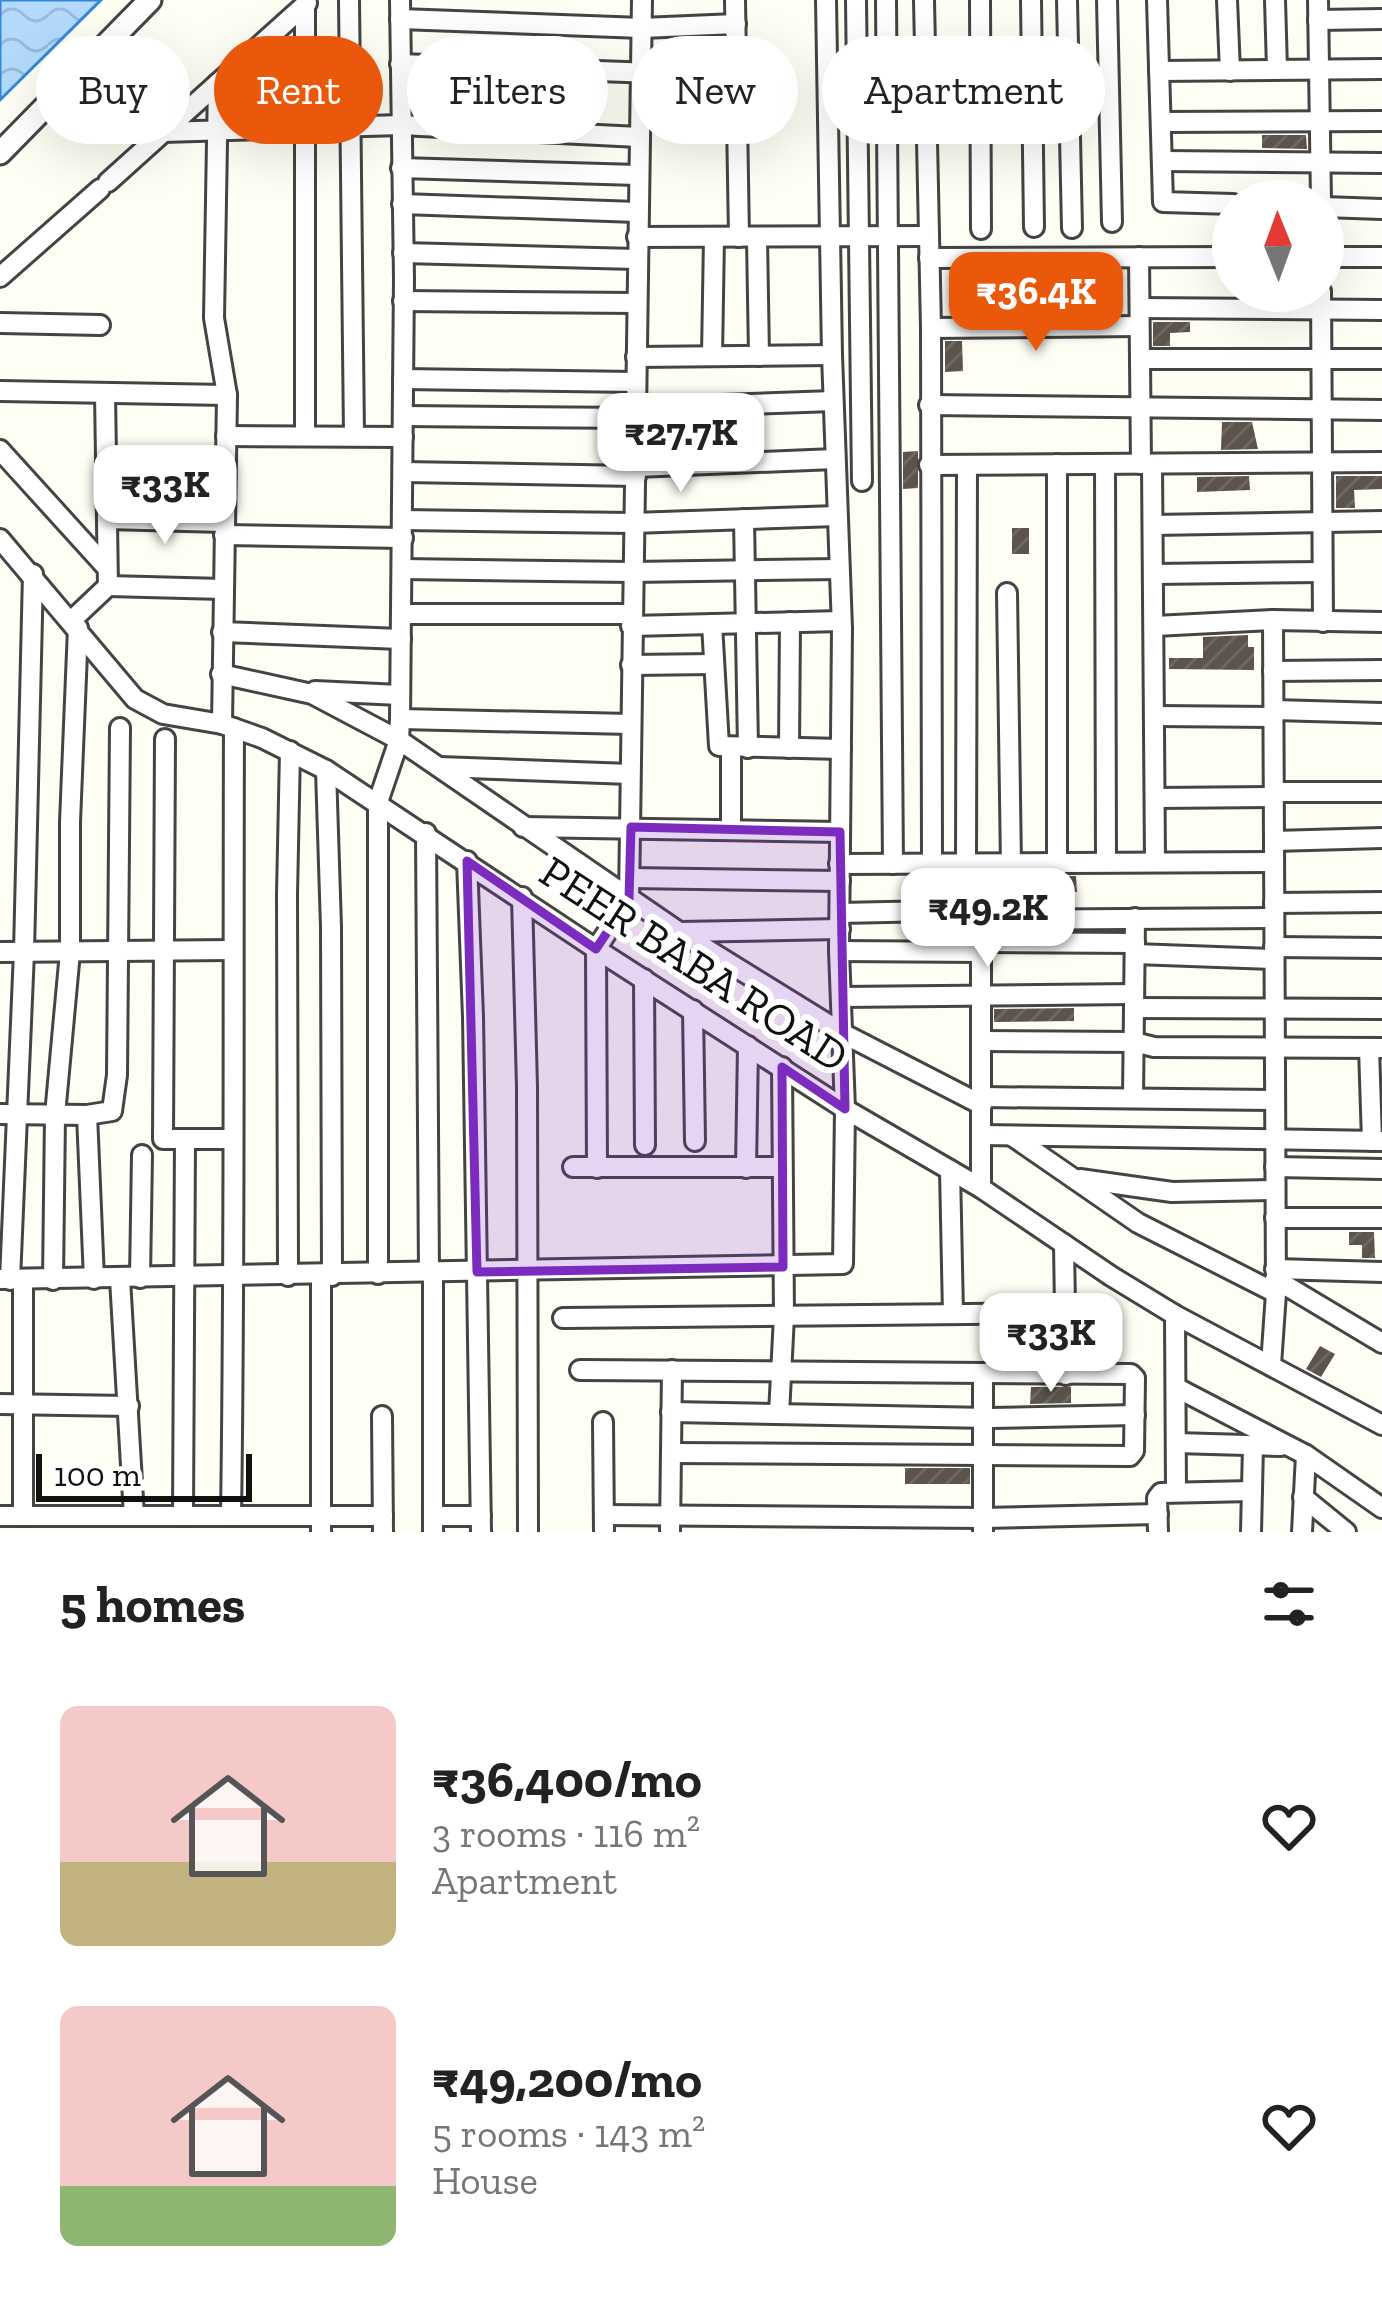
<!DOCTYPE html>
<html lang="en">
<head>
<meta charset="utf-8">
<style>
	:root { --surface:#fff; --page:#f6f6f6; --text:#222; --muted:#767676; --accent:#ea580c }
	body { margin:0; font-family:"Zilla Slab",serif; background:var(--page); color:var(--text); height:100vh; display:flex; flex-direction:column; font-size:45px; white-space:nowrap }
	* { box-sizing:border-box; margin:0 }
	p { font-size:39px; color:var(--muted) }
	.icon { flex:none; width:66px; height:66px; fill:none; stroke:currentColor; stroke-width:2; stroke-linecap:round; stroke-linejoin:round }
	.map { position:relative; height:1532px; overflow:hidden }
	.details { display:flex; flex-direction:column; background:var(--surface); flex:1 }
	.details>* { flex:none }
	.banner { position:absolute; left:36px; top:36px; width:1311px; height:108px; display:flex; gap:24px }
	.needle { width:78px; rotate:359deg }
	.buttons { position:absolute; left:1212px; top:180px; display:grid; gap:24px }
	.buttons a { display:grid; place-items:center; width:132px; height:132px; border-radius:50%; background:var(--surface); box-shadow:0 12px 48px #0002; font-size:60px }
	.scale { position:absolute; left:36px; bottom:30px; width:216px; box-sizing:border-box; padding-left:12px; border:6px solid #111; border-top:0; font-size:33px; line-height:42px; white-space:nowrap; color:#111; -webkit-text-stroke:9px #fff; paint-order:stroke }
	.price { position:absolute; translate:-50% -102px; padding:0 27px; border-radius:24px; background:#fff; color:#222; font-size:39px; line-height:78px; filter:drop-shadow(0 3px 6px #0008) }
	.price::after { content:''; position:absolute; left:50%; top:72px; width:36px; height:27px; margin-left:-18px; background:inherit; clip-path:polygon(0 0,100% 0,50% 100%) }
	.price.current { background:var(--accent); color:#fff }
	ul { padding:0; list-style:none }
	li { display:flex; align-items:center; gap:36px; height:300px; padding:0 60px }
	li span { display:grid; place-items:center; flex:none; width:336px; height:240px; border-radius:18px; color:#555 }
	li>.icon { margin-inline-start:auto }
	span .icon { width:144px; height:144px; fill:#fffc; stroke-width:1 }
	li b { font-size:51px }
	h2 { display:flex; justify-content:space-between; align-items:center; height:144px; padding:0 60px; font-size:51px }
	.chip { padding:0 42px; border-radius:54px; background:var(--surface); box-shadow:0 12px 48px #0002; font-size:42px; line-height:108px }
	.chip.current { background:var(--accent); color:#fff }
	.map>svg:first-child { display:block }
</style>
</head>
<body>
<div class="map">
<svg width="1382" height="1532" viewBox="0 0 1382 1532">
	<defs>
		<pattern id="water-waves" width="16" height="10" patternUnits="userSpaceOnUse" patternTransform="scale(3)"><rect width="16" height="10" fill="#b3dafd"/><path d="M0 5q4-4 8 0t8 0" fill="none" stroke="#99bad8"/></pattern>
		<pattern id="building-hatch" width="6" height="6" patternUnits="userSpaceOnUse" patternTransform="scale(3)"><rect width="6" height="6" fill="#5b534c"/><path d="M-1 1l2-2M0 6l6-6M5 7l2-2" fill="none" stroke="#6e6762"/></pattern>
	</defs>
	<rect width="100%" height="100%" fill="#fffef5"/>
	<!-- water -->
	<path fill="url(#water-waves)" stroke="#3288dc" stroke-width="3" d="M0,0H101L0,100Z"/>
	<!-- building -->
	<g fill="url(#building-hatch)">
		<path d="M1262,135H1306L1307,149L1262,148Z"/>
		<path d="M1153,322H1190V332L1170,333V346H1153Z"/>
		<path d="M945,341H962L963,371L945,372Z"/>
		<path d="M1222,422H1252L1258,449L1221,450Z"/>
		<path d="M918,451V488L903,489V452Z"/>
		<path d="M1249,476L1250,490L1197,492V477Z"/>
		<path d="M1336,476H1382V489L1354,490L1355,508H1336Z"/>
		<rect x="1012" y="528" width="17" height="26"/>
		<path d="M1248,635V647H1254V670L1169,669V658H1203V637Z"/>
		<path d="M1076,876L1077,892L1017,894V877Z"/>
		<path d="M1074,1008V1021L994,1022V1009Z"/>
		<path d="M1349,1232H1374L1375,1258H1362V1245H1349Z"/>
		<path d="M1320,1346L1335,1354L1321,1377L1306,1369Z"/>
		<path d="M1031,1387H1071V1403L1030,1404Z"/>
		<rect x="905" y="1468" width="65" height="16"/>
	</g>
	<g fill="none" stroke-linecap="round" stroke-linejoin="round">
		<!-- minor casing -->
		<g stroke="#444" stroke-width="24">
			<g id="minor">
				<path d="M349,0L354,435"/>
				<path d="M735,0L739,237"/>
				<path d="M856,0L862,481"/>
				<path d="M886,0L893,864"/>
				<path d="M924,0L931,328L932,864"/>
				<path d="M980,0L981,229"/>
				<path d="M1031,0L1034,227"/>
				<path d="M1067,0L1072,228"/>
				<path d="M1107,0L1112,222"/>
				<path d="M1157,0L1163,202L1233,204"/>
				<path d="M1227,0L1230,71"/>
				<path d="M1275,0L1277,69"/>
				<path d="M1318,0L1321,201"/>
				<path d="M305,5V436"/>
				<path d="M400,19L642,28L736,24"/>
				<path d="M1318,20L1382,19"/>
				<path d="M400,64L736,76"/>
				<path d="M1159,71L1382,69"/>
				<path d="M218,83L214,318L227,395L222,724"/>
				<path d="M1161,122L1382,121"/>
				<path d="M163,132L401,125L639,137"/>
				<path d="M1162,161L1382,163"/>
				<path d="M401,168L638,175"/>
				<path d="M108,182L307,3"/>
				<path d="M402,204L637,212"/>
				<path d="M1323,207L1382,209"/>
				<path d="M637,237L928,236"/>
				<path d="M757,238L759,356"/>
				<path d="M403,253L636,259"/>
				<path d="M1139,257L1141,464"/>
				<path d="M1323,257H1382"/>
				<path d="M929,258L1233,257"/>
				<path d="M0,277L100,189"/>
				<path d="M1321,291L1323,622"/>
				<path d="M403,301L636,303"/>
				<path d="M1140,308L1382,310"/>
				<path d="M0,323L100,325"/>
				<path d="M931,328L1139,326"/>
				<path d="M712,356L714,237"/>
				<path d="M636,357L832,355"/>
				<path d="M1140,359H1382"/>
				<path d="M403,379L636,382"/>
				<path d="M0,391L227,395"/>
				<path d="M929,405L1382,410"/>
				<path d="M636,408L833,401"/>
				<path d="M403,416L636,418"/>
				<path d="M226,436L403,437"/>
				<path d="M0,450L107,568"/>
				<path d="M1057,464V864"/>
				<path d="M1105,464L1106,862"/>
				<path d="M1152,464L1155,862"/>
				<path d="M929,465L1382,462"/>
				<path d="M636,467L835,459"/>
				<path d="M403,472L636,476"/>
				<path d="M107,519L224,522"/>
				<path d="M744,519L748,748"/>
				<path d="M402,520L633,523L837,516"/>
				<path d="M1153,525L1382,521"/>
				<path d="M224,535L403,538"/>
				<path d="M0,539L135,699L163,714L222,724L262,738L326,770L596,949L845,1109L981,1188L1111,1276L1175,1315L1382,1425"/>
				<path d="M402,569L632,572L839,569"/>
				<path d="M1154,574L1322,572"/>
				<path d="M108,586L223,589"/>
				<path d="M1007,593L1011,865"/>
				<path d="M402,614H631"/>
				<path d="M72,620L108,586L105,393"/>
				<path d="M712,624L719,746L841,749"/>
				<path d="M631,626L841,621"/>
				<path d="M1155,626L1273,620L1382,622"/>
				<path d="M222,632L401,639"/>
				<path d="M631,665L714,664"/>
				<path d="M1273,671L1382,670"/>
				<path d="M221,674L312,694L399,740L679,932L844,1034L982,1105"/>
				<path d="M315,691L400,695"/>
				<path d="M1274,710L1382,713"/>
				<path d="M1155,716L1274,717"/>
				<path d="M400,719L631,724"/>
				<path d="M165,739L163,1139H231"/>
				<path d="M789,748L790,622"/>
				<path d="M439,767L630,774"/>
				<path d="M326,770L331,927L332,1276"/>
				<path d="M1274,792H1382"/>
				<path d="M1155,798L1274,797"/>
				<path d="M523,827L840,832"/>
				<path d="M731,829V747"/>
				<path d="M426,833L429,1273"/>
				<path d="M1274,841L1382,838"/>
				<path d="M467,861L473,1017L481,1532"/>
				<path d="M839,864L1274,862"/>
				<path d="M966,865L967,465"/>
				<path d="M630,878L840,881"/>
				<path d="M522,897L527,1087L528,1532"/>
				<path d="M1274,903L1382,902"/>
				<path d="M840,913L981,910"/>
				<path d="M981,920L1274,918"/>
				<path d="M679,932L840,929"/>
				<path d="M981,942L1135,943"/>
				<path d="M1274,947L1382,948"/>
				<path d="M839,951L981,952"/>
				<path d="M0,952L233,950"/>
				<path d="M1135,954L1274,959"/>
				<path d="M644,979L645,1145"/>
				<path d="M841,997L1134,994"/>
				<path d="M1134,1008L1382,1009"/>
				<path d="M693,1010L695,1141"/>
				<path d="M982,1041L1134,1042L1154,1047L1382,1048"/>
				<path d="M1369,1048L1372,1141"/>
				<path d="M981,1097L1275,1100"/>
				<path d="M1133,1098L1135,918"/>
				<path d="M0,1114L87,1115L112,1111L117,1075L120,728"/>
				<path d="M87,1115L94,1279"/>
				<path d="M981,1135L1382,1141"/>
				<path d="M1012,1136L1138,1223L1276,1293"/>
				<path d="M573,1167H781"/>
				<path d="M1275,1167L1382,1169"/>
				<path d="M597,1168L596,949L629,899L642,0"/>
				<path d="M746,1168L748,1046"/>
				<path d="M950,1170L953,1314"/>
				<path d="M1080,1179L1172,1192L1274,1190"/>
				<path d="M981,1188V865"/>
				<path d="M1275,1218H1382"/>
				<path d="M1064,1244L1066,1375"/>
				<path d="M1275,1269L1382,1272"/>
				<path d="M433,1273V1532"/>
				<path d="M378,1274V802L399,740L400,719L404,279L400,0"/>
				<path d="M288,1276L287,894L290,751"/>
				<path d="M321,1276V1532"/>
				<path d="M140,1278L142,1155"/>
				<path d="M0,1279L843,1264L845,1109L839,951L842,628L832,355L826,0"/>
				<path d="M120,1279L134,1516"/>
				<path d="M1275,1279L1382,1343"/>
				<path d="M10,1280L24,952L33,574"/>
				<path d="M53,1280L55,1115L70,952V822L78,628"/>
				<path d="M1175,1315L1176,1491"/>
				<path d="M563,1318L1063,1313"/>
				<path d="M1271,1365L1276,1293L1273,620"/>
				<path d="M580,1370L1131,1374L1135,1378L1134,1451L1130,1456L671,1453"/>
				<path d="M983,1376V1532"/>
				<path d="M1177,1388L1306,1455L1382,1508"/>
				<path d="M0,1404L129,1406"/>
				<path d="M671,1412L990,1418L1135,1415"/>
				<path d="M779,1414L784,1316L782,1067"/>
				<path d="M382,1416L383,1532"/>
				<path d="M603,1422L604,1532"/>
				<path d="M1176,1443L1281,1446"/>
				<path d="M1303,1497L1346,1532"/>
				<path d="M604,1515L983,1518L1158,1514"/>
				<path d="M0,1516H383"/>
				<path d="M23,1516V1280"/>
				<path d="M183,1516L185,1139"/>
				<path d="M231,1516C235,1253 233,991 234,728"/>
				<path d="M433,1516H481"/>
				<path d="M670,1532L672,1370"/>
				<path d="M1158,1532L1157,1498L1161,1493L1252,1491"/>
				<path d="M1251,1532L1253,1446"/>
				<path d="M1302,1532L1306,1455"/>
			</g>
		</g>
		<!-- tertiary casing -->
		<g stroke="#444" stroke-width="27">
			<path id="tertiary" d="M0,153L150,0"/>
		</g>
		<!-- minor -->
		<use href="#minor" stroke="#fff" stroke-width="18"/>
		<!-- tertiary -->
		<use href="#tertiary" stroke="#fff" stroke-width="21"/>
	</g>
	<!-- marked area -->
	<path fill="#7b2cbf" fill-opacity="0.2" stroke="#7b2cbf" stroke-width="9" stroke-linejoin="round" d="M631,827L840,832L845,1109L782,1067L783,1267L477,1272L467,861L596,949L629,899Z"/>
	<g text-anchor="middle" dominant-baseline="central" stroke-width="12" stroke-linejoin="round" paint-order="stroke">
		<!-- street labels -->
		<g font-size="45" fill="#111" stroke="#fff">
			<text transform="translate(694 964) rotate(33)">PEER BABA ROAD</text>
		</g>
	</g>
</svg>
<div class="buttons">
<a><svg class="needle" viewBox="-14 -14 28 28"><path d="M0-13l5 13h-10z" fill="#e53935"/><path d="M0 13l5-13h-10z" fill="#767676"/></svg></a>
</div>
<div class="scale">100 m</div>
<b class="price current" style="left:1036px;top:354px">₹36.4K</b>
<b class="price" style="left:681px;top:495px">₹27.7K</b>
<b class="price" style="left:165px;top:547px">₹33K</b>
<b class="price" style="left:988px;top:970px">₹49.2K</b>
<b class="price" style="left:1051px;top:1395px">₹33K</b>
<div class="banner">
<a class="chip">Buy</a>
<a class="chip current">Rent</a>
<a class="chip">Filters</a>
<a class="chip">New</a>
<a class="chip">Apartment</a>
</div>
</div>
<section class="details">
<h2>5 homes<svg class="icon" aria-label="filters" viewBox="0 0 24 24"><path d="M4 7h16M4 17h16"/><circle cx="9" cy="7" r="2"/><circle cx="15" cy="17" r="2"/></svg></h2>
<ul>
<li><span style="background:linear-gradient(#f6c9c9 65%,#c2b280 0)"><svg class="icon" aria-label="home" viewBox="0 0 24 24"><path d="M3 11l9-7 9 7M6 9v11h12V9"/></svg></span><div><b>₹36,400/mo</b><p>3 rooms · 116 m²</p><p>Apartment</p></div><svg class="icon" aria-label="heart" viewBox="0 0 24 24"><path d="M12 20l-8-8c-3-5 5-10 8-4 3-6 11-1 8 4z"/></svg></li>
<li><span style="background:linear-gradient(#f6c9c9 75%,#8fb573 0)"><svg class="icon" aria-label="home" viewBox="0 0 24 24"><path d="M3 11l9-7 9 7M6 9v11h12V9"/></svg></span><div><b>₹49,200/mo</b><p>5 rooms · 143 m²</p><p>House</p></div><svg class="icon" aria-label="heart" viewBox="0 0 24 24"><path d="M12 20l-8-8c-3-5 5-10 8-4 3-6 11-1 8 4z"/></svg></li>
</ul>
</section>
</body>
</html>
